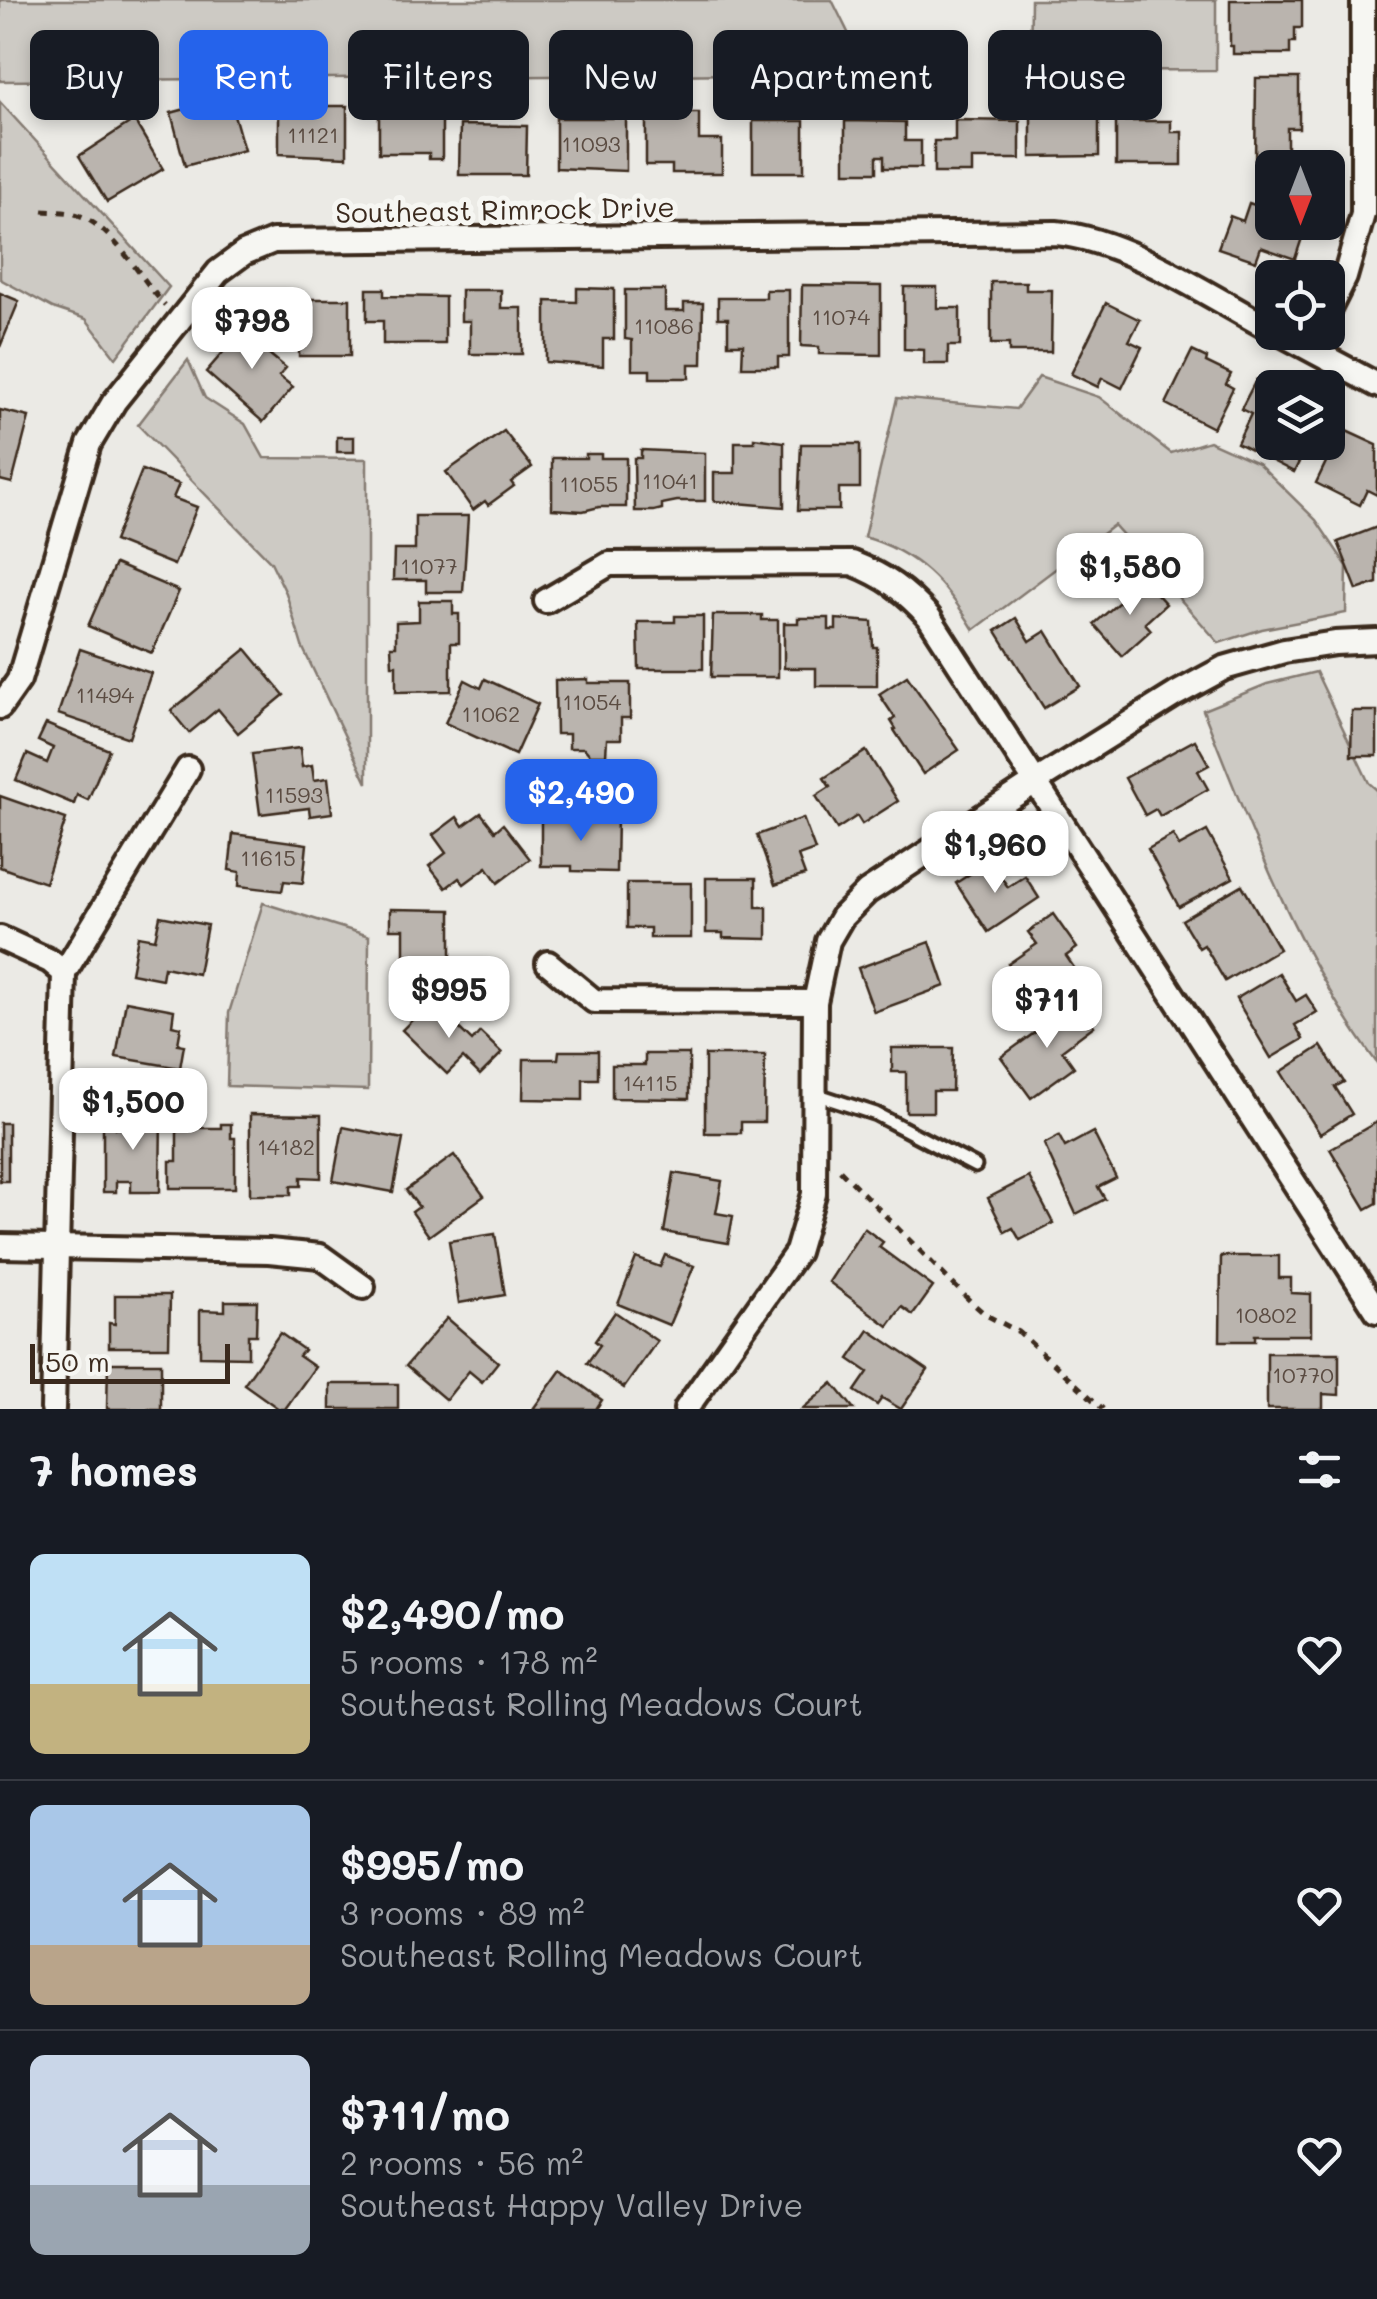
<!DOCTYPE html>
<html lang="en">
<head>
<meta charset="utf-8">
<style>
	:root { --surface:#171b24; --page:#242831; --text:#f1f3f6; --muted:#9ea1a6; --line:#363941; --accent:#2563eb }
	body { margin:0; font-family:Mali,sans-serif; background:var(--page); color:var(--text); height:100vh; display:flex; flex-direction:column; font-size:38px; white-space:nowrap }
	* { box-sizing:border-box; margin:0 }
	p { font-size:32px; color:var(--muted) }
	.icon { flex:none; width:55px; height:55px; fill:none; stroke:currentColor; stroke-width:2; stroke-linecap:round; stroke-linejoin:round }
	.map { position:relative; height:1409px; overflow:hidden }
	.details { display:flex; flex-direction:column; background:var(--surface); flex:1 }
	.details>* { flex:none }
	.top-card { position:absolute; left:30px; top:30px; width:1318px; height:90px; display:flex; gap:20px }
	.needle { width:65px; rotate:180deg }
	.tools { position:absolute; left:1255px; top:150px; display:grid; gap:20px }
	.tools a { display:grid; place-items:center; width:90px; height:90px; border-radius:15px; background:var(--surface); box-shadow:0 5px 15px #0003; font-size:50px }
	.scale { position:absolute; left:30px; bottom:25px; width:200px; box-sizing:border-box; padding-left:10px; border:5px solid #3b2a1e; border-top:0; font-size:28px; line-height:35px; white-space:nowrap; color:#3b2a1e; -webkit-text-stroke:8px #f6f6f2; paint-order:stroke }
	.price { position:absolute; translate:-50% -85px; padding:0 22px; border-radius:20px; background:#fff; color:#222; font-size:32px; line-height:65px; filter:drop-shadow(0 2px 5px #0008) }
	.price::after { content:''; position:absolute; left:50%; top:60px; width:30px; height:22px; margin-left:-15px; background:inherit; clip-path:polygon(0 0,100% 0,50% 100%) }
	.price.selected { background:var(--accent); color:#fff }
	ul { padding:0; list-style:none }
	li { display:flex; align-items:center; gap:30px; height:250px; padding:0 30px }
	li+li { border-top:2px solid var(--line) }
	li span { display:grid; place-items:center; flex:none; width:280px; height:200px; border-radius:15px; color:#555 }
	li>.icon { margin-inline-start:auto }
	span .icon { width:120px; height:120px; fill:#fffc; stroke-width:1 }
	li b { font-size:42px }
	h2 { display:flex; justify-content:space-between; align-items:center; height:120px; padding:0 30px; font-size:42px }
	.pill { padding:0 35px; border-radius:15px; background:var(--surface); box-shadow:0 5px 15px #0003; font-size:35px; line-height:90px }
	.pill.selected { background:var(--accent); color:#fff }
	.map>svg:first-child { display:block }
</style>
</head>
<body>
<div class="map">
<svg width="1377" height="1409" viewBox="0 0 1377 1409">
	<rect width="100%" height="100%" fill="#ebeae5"/>
	<filter id="ink" filterUnits="userSpaceOnUse"><feTurbulence type="fractalNoise" baseFrequency=".01" numOctaves="2"/><feDisplacementMap in="SourceGraphic" scale="20" xChannelSelector="R" yChannelSelector="G"/><feConvolveMatrix kernelMatrix="1 2 1 2 8 2 1 2 1" color-interpolation-filters="sRGB"/></filter>
	<g filter="url(#ink)">
		<!-- green -->
		<g fill="#cdcac4" stroke="#847a71" stroke-width="2.5">
			<path d="M0,0H832L868,73L0,81Z"/>
			<path d="M1031,0H1216V70L1030,71Z"/>
			<path d="M0,102L169,287L116,358L86,319L53,308L0,279Z"/>
			<path d="M188,360L205,398L245,424L264,458L367,459V783L302,646L286,593L271,562L138,425Z"/>
			<path d="M1039,377L1099,397L1171,453L1209,441L1258,463L1316,520L1347,566L1346,613L1262,629L1219,643L1114,525L974,630C946,584 917,552 864,537L897,398L1016,409Z"/>
			<path d="M1316,672L1369,783L1377,790V1063C1299,958 1251,831 1203,710L1267,684Z"/>
			<path d="M263,903L369,936L368,1090L227,1086L229,1013Z"/>
		</g>
		<!-- building -->
		<g fill="#bab4ae" stroke="#3b2a1e" stroke-width="2.5">
			<path d="M1230,0H1302V28H1295V42H1290V54H1233V46H1230Z"/>
			<path d="M1256,78H1299V128H1287V155L1280,154V164H1255Z"/>
			<path d="M229,97L244,150L185,166L171,113Z"/>
			<path d="M279,102H303V114H314V106H347V157L279,154Z"/>
			<path d="M379,113L442,114V159H429V153H379Z"/>
			<path d="M646,113H699V140H722V173H672V165H646Z"/>
			<path d="M1031,113L1099,114V156L1031,157Z"/>
			<path d="M556,118H626V171L556,168Z"/>
			<path d="M134,120L163,169L107,202L79,156Z"/>
			<path d="M955,120L1020,121V159H972V173H934V141H955Z"/>
			<rect x="753" y="121" width="51" height="51"/>
			<path d="M845,121L905,122V141H921V168H884V156H877V172H845Z"/>
			<path d="M1116,121H1171V132H1182V165H1116Z"/>
			<path d="M460,125L527,126L526,175H459Z"/>
			<path d="M1249,203L1272,211V222L1307,223L1295,259L1261,247L1256,261L1218,248L1230,216L1243,221Z"/>
			<path d="M991,282H1026V290H1052L1051,352H1009V344H991Z"/>
			<path d="M802,285L881,286V355L819,354V347L801,346Z"/>
			<path d="M904,287H937V308H960V346H948V364H924V350L904,349Z"/>
			<path d="M577,288L614,289V339H603V366L546,362V301L577,302Z"/>
			<path d="M367,289H384V296L445,297V344H383V321H367Z"/>
			<path d="M461,290H501V308H522V354H470V321H461Z"/>
			<path d="M625,290H665V311H684V303H703L702,364H689V378H650V370H632V340L625,339Z"/>
			<path d="M766,290H789V357H778V367H742L743,344H728V318H718V298H766Z"/>
			<path d="M0,293L19,301L0,347Z"/>
			<rect x="299" y="299" width="51" height="57"/>
			<path d="M1106,303L1140,320L1129,341L1142,347L1122,388L1102,378L1098,387L1071,374Z"/>
			<path d="M252,319L272,336L262,348L286,368L279,376L293,387L263,422L206,372Z"/>
			<path d="M1192,351L1207,358L1206,362L1231,374L1226,384L1233,388L1213,428L1166,404Z"/>
			<path d="M1256,380L1272,388V442H1293L1290,447L1303,454L1294,472L1237,443L1251,414L1241,409Z"/>
			<path d="M0,410L29,417L12,483L0,480Z"/>
			<path d="M1342,429L1377,445V495L1367,490L1360,505L1316,483Z"/>
			<path d="M504,431L532,467L511,482L514,486L488,505L485,501L473,510L446,472Z"/>
			<rect x="337" y="437" width="17" height="15"/>
			<path d="M754,438L784,442V507L714,501V473H735V442H754Z"/>
			<path d="M801,444H860V488H839V510H798Z"/>
			<path d="M641,450L705,453V501H677L662,504V509L654,511H635L634,458H641Z"/>
			<path d="M586,454H601V458H626V507H599L583,511L552,509V458H586Z"/>
			<path d="M142,470L179,484L173,498L197,507L174,565L114,541Z"/>
			<path d="M415,516H468L463,592H426V580H393L394,550H415Z"/>
			<path d="M1377,527V583L1357,590L1338,542Z"/>
			<path d="M115,564L179,591L152,653L88,626Z"/>
			<path d="M1144,580L1166,604L1145,623L1151,630L1122,656L1094,624Z"/>
			<path d="M419,601H453V614H459V643H451V691L396,692V665H392L391,646H396V622L419,621Z"/>
			<path d="M713,615H762V620H778V677H711Z"/>
			<path d="M675,616H703V669H639L638,622H675Z"/>
			<path d="M798,618H829V630H836V619L872,622L873,647H877V686H816V668H784V623H798Z"/>
			<path d="M1016,618L1030,641L1046,631L1080,686L1044,708L996,631Z"/>
			<path d="M80,649L151,673L129,738L58,714Z"/>
			<path d="M246,649L284,695L238,733L218,709L189,733L171,711Z"/>
			<path d="M907,676L959,750L923,774L894,730L896,729L891,721L895,718L879,694Z"/>
			<path d="M485,679L538,704L515,755L445,723L465,680L481,688Z"/>
			<path d="M588,679V683H630V718H621V739H607L606,755H590L584,748H569V734H556L555,680Z"/>
			<path d="M1352,711H1377V756H1351Z"/>
			<path d="M46,724L109,750L88,800L77,795L74,804L16,780L27,754L47,763L53,748L38,741Z"/>
			<path d="M1195,740L1209,765L1198,771L1208,789L1160,816L1156,809L1145,815L1125,778Z"/>
			<path d="M300,748L302,767L312,765L314,780L328,778L332,813L310,816L309,808L260,814L252,754Z"/>
			<path d="M866,751L898,801L862,824L857,816L837,829L816,796L830,787L824,778Z"/>
			<path d="M0,796L66,819L45,883L0,867Z"/>
			<path d="M481,813L495,831L503,824L530,859L498,883L487,867L464,884L459,878L446,888L429,866L446,853L433,835L457,817L463,826Z"/>
			<path d="M573,816H617L616,872L572,871V866H541V821H573Z"/>
			<path d="M803,818L815,850L798,856L805,875L775,885L757,835Z"/>
			<path d="M1207,831L1233,878L1179,907L1148,849L1173,835L1179,846Z"/>
			<path d="M233,834L307,844L303,883L284,881L282,891L239,886L240,872L229,870Z"/>
			<path d="M990,861L1008,887L1025,876L1039,898L988,932L956,883Z"/>
			<path d="M706,878H756V907H767V939L723,938V933H706Z"/>
			<path d="M627,883H691V938H650V928H627Z"/>
			<path d="M1242,885L1279,949L1225,981L1204,945L1199,948L1182,920Z"/>
			<path d="M390,909L451,910V975H440V988L404,987V929H390Z"/>
			<path d="M1053,914L1077,948L1066,956L1079,975L1037,1005L1008,964L1037,944L1028,932Z"/>
			<path d="M160,916L207,925L198,974L164,967L162,979L131,973L138,936L155,939Z"/>
			<path d="M930,942L945,986L874,1012L858,968Z"/>
			<path d="M1279,973L1296,1001L1306,995L1317,1012L1295,1025L1303,1039L1271,1058L1236,999Z"/>
			<path d="M126,1001L174,1010L172,1025L181,1027L178,1044L184,1045L180,1068L116,1057Z"/>
			<path d="M431,1001L472,1041L480,1032L502,1053L480,1075L463,1058L447,1074L402,1030Z"/>
			<path d="M1077,1002L1094,1026L1062,1050L1074,1067L1031,1098L1001,1057Z"/>
			<path d="M1321,1046L1344,1082L1335,1087L1352,1114L1320,1134L1281,1072Z"/>
			<path d="M892,1048H953L952,1091H933V1112H906V1072H892Z"/>
			<path d="M559,1051H598V1079H583V1100L523,1099L524,1059H558Z"/>
			<path d="M645,1054H689V1099L612,1098V1065H645Z"/>
			<path d="M705,1055H765L764,1122H741V1133H705Z"/>
			<path d="M131,1112H161L160,1192H131V1181H116V1192H103V1115H116V1128H131Z"/>
			<path d="M250,1114L321,1115V1178L301,1177V1186H291V1195H250Z"/>
			<path d="M1377,1122V1203L1366,1209L1330,1149Z"/>
			<rect x="0" y="1123" width="8" height="58"/>
			<path d="M221,1124H231V1138H235V1188H170V1161H177V1128H221Z"/>
			<path d="M343,1127L403,1139L393,1192L333,1181Z"/>
			<path d="M1093,1132L1116,1178L1098,1187L1105,1199L1076,1214L1044,1144L1059,1136L1065,1147Z"/>
			<path d="M454,1155L484,1196L429,1236L412,1212L419,1207L406,1190Z"/>
			<path d="M674,1173L722,1181L716,1213L733,1216L728,1243L664,1232Z"/>
			<path d="M1029,1177L1053,1223L1020,1240L1013,1228L1005,1232L988,1198Z"/>
			<path d="M864,1228L883,1242L879,1247L933,1287L913,1315L902,1307L888,1326L829,1282Z"/>
			<path d="M495,1234L505,1295L459,1303L449,1241Z"/>
			<path d="M665,1255L694,1266L669,1325L618,1304L636,1258L660,1267Z"/>
			<path d="M1221,1256H1279V1278H1291V1293L1311,1294V1335H1255V1341H1220Z"/>
			<path d="M115,1295H170L169,1347H109V1323L115,1324Z"/>
			<path d="M225,1301H257L256,1335H248V1357L200,1356V1310L225,1311Z"/>
			<path d="M615,1312L657,1341L624,1388L587,1363L600,1345L595,1341Z"/>
			<path d="M447,1318L498,1362L482,1382L469,1371L446,1400L406,1366Z"/>
			<path d="M869,1330L928,1370L901,1409L882,1398L877,1405L855,1391L868,1372L849,1359Z"/>
			<path d="M280,1333L304,1350L299,1356L315,1367L285,1409H279L244,1384Z"/>
			<path d="M1267,1353H1339V1395L1323,1394V1409H1267Z"/>
			<path d="M108,1363H161V1409H107Z"/>
			<path d="M561,1370L602,1400L596,1409H533Z"/>
			<path d="M833,1383L854,1409H802Z"/>
			<rect x="330" y="1384" width="68" height="25"/>
		</g>
		<g fill="none" stroke-linecap="round" stroke-linejoin="round">
			<!-- service casing -->
			<g stroke="#3b2a1e" stroke-width="19">
				<path id="service" d="M815,1094L876,1114L975,1166"/>
			</g>
			<!-- minor casing -->
			<g stroke="#3b2a1e" stroke-width="30">
				<g id="minor">
					<path d="M1328,311L1345,277L1363,214V0"/>
					<path d="M1278,332L1377,385"/>
					<path d="M546,601L609,564L852,563C885,576 906,591 929,617L1377,1311"/>
					<path d="M0,707L19,680L89,444L114,402L218,272L244,253L273,241L1056,233C1127,240 1209,296 1272,330"/>
					<path d="M0,938L50,961L64,973L53,1409"/>
					<path d="M548,963L594,1001L815,1002"/>
					<path d="M64,973L188,769"/>
					<path d="M0,1246L269,1251L320,1256L363,1287"/>
					<path d="M686,1409L797,1252L814,1194L815,1002L828,941L842,917L867,892L1035,782L1176,694L1224,668L1284,651L1335,643L1377,641"/>
				</g>
			</g>
			<!-- path -->
			<g stroke="#3b2a1e" stroke-width="5" stroke-dasharray="8 8" stroke-linecap="butt">
				<path d="M43,211C53,212 65,211 75,214C112,224 140,279 165,305"/>
				<path d="M840,1170L970,1301L986,1315L1019,1332L1103,1409"/>
			</g>
			<!-- service -->
			<use href="#service" stroke="#f6f6f2" stroke-width="11"/>
			<!-- minor -->
			<use href="#minor" stroke="#f6f6f2" stroke-width="22"/>
		</g>
	</g>
	<g text-anchor="middle" dominant-baseline="central" stroke-width="10" stroke-linejoin="round" paint-order="stroke">
		<!-- number labels -->
		<g font-size="22" fill="#5b4c42">
			<text x="313" y="134">11121</text>
			<text x="591" y="143">11093</text>
			<text x="841" y="316">11074</text>
			<text x="664" y="325">11086</text>
			<text x="670" y="480">11041</text>
			<text x="589" y="483">11055</text>
			<text x="429" y="565">11077</text>
			<text x="105" y="694">11494</text>
			<text x="592" y="701">11054</text>
			<text x="491" y="713">11062</text>
			<text x="294" y="794">11593</text>
			<text x="268" y="857">11615</text>
			<text x="650" y="1082">14115</text>
			<text x="286" y="1146">14182</text>
			<text x="1266" y="1314">10802</text>
			<text x="1303" y="1374">10770</text>
		</g>
		<!-- street labels -->
		<g font-size="28" fill="#3b2a1e" stroke="#f6f6f2">
			<text transform="translate(505 209) rotate(-1)">Southeast Rimrock Drive</text>
		</g>
	</g>
</svg>
<div class="tools">
<a><svg class="needle" viewBox="-14 -14 28 28"><path d="M0-13l5 13h-10z" fill="#e53935"/><path d="M0 13l5-13h-10z" fill="#9ea1a6"/></svg></a>
<a><svg class="icon" aria-label="locate" viewBox="0 0 24 24"><circle cx="12" cy="12" r="6"/><path d="M12 2v4M12 18v4M2 12h4M18 12h4"/></svg></a>
<a><svg class="icon" aria-label="layers" viewBox="0 0 24 24"><path d="M12 4l9 5-9 5-9-5zM3 14l9 5 9-5"/></svg></a>
</div>
<div class="scale">50 m</div>
<b class="price" style="left:252px;top:372px">$798</b>
<b class="price" style="left:1130px;top:618px">$1,580</b>
<b class="price selected" style="left:581px;top:844px">$2,490</b>
<b class="price" style="left:995px;top:896px">$1,960</b>
<b class="price" style="left:449px;top:1041px">$995</b>
<b class="price" style="left:1047px;top:1051px">$711</b>
<b class="price" style="left:133px;top:1153px">$1,500</b>
<div class="top-card">
<a class="pill">Buy</a>
<a class="pill selected">Rent</a>
<a class="pill">Filters</a>
<a class="pill">New</a>
<a class="pill">Apartment</a>
<a class="pill">House</a>
</div>
</div>
<section class="details">
<h2>7 homes<svg class="icon" aria-label="filters" viewBox="0 0 24 24"><path d="M4 7h16M4 17h16"/><circle cx="9" cy="7" r="2"/><circle cx="15" cy="17" r="2"/></svg></h2>
<ul>
<li><span style="background:linear-gradient(#bfe0f5 65%,#c2b280 0)"><svg class="icon" aria-label="home" viewBox="0 0 24 24"><path d="M3 11l9-7 9 7M6 9v11h12V9"/></svg></span><div><b>$2,490/mo</b><p>5 rooms · 178 m²</p><p>Southeast Rolling Meadows Court</p></div><svg class="icon" aria-label="heart" viewBox="0 0 24 24"><path d="M12 20l-8-8c-3-5 5-10 8-4 3-6 11-1 8 4z"/></svg></li>
<li><span style="background:linear-gradient(#a9c7e8 70%,#b9a48a 0)"><svg class="icon" aria-label="home" viewBox="0 0 24 24"><path d="M3 11l9-7 9 7M6 9v11h12V9"/></svg></span><div><b>$995/mo</b><p>3 rooms · 89 m²</p><p>Southeast Rolling Meadows Court</p></div><svg class="icon" aria-label="heart" viewBox="0 0 24 24"><path d="M12 20l-8-8c-3-5 5-10 8-4 3-6 11-1 8 4z"/></svg></li>
<li><span style="background:linear-gradient(#c9d6e8 65%,#9aa5b1 0)"><svg class="icon" aria-label="home" viewBox="0 0 24 24"><path d="M3 11l9-7 9 7M6 9v11h12V9"/></svg></span><div><b>$711/mo</b><p>2 rooms · 56 m²</p><p>Southeast Happy Valley Drive</p></div><svg class="icon" aria-label="heart" viewBox="0 0 24 24"><path d="M12 20l-8-8c-3-5 5-10 8-4 3-6 11-1 8 4z"/></svg></li>
</ul>
</section>
</body>
</html>
